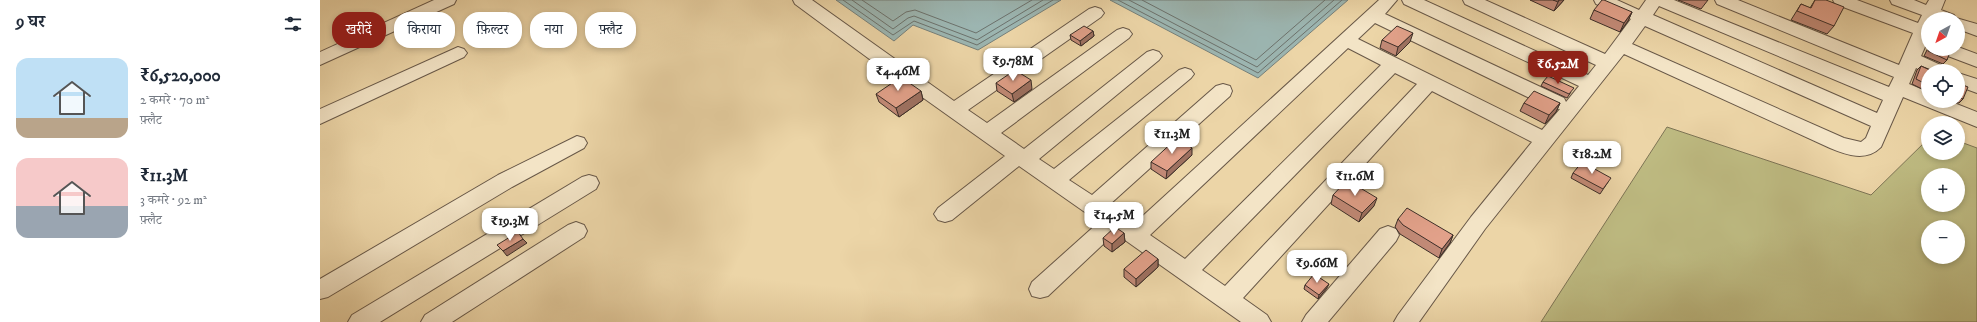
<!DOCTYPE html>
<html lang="hi">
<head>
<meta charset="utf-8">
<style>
	:root { --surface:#fff; --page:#f6f6f7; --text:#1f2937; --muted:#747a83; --accent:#8f2418 }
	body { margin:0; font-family:"IM FELL DW Pica","Noto Serif Devanagari",serif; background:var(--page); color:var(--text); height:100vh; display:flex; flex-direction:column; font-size:15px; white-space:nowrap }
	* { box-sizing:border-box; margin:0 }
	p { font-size:13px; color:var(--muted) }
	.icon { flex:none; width:22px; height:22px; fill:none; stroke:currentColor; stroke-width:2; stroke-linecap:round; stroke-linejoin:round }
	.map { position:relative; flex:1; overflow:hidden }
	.drawer { display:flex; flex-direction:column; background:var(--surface); width:320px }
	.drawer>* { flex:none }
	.banner { position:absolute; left:12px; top:12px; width:380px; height:36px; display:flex; gap:8px }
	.needle { width:26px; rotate:220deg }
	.fabs { position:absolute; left:1601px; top:12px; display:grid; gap:8px }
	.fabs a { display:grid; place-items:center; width:44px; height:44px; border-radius:50%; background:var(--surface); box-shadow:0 2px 6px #0003; font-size:20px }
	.price { position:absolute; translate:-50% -34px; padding:0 9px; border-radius:8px; background:#fff; color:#222; font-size:13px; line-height:26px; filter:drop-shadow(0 1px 2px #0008) }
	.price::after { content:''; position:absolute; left:50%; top:24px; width:12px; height:9px; margin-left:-6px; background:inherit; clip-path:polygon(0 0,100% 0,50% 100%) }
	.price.on { background:var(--accent); color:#fff }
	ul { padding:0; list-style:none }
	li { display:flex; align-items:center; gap:12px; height:100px; padding:0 16px }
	li span { display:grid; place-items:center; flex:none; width:112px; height:80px; border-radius:12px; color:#555 }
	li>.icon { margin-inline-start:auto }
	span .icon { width:48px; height:48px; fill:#fffc; stroke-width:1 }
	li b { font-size:17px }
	h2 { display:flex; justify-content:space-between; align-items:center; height:48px; padding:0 16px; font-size:17px }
	.chip { padding:0 14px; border-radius:16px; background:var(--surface); box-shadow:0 2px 6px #0003; font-size:14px; line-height:36px }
	.chip.on { background:var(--accent); color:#fff }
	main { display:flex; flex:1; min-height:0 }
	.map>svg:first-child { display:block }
</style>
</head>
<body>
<main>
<section class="drawer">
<h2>9 घर<svg class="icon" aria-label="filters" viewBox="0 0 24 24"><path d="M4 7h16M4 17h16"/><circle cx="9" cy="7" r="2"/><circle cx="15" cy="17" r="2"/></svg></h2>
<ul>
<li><span style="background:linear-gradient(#bfe0f5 75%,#b9a48a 0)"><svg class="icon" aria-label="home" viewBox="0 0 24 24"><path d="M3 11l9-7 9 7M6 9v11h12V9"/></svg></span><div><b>₹6,520,000</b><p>2 कमरे · 70 m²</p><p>फ़्लैट</p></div></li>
<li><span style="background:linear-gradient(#f6c9c9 60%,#9aa5b1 0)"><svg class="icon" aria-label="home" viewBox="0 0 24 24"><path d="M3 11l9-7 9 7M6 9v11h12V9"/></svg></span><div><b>₹11.3M</b><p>3 कमरे · 92 m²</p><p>फ़्लैट</p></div></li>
</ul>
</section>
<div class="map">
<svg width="1657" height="322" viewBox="0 0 1657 322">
	<rect width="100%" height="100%" fill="#ecd5a7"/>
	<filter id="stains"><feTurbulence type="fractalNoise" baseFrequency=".005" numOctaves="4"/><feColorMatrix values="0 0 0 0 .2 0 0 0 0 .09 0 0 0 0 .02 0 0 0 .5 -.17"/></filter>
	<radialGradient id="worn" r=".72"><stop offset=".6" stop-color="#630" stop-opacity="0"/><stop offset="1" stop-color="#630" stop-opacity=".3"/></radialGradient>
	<!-- green -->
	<path fill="#bebb82" stroke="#7d7455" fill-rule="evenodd" d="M1347,127L1551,195L1608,139V153H1638V141L1657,148V322H1221ZM1608,175H1638V205H1608ZM1608,227H1638V257H1608Z"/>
	<!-- water -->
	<g fill="#9cb6b2" stroke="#76807b">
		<path d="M516,0H741L658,50L593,25L574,41Z"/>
		<path d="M790,0H1028L938,78Z"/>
	</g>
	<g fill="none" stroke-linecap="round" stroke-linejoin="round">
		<!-- shore -->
		<g stroke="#6c726d" stroke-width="1">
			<path d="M523,0L573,35L594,21L657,45L733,0"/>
			<path d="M532,0L573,29L588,18L594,16L657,40L723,0"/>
			<path d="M542,0L573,21L586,12L595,10L656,33L712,0"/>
			<path d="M798,0L938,73L1022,0"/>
			<path d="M809,0L937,67L1014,0"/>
			<path d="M822,0L936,60L1005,0"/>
		</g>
		<!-- minor casing -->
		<g stroke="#685848" stroke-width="2">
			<g id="minor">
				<path d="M114,0H136L134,4L0,65V52Z"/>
				<path d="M473,0H492L634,101L769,9L775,7L781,9L784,13L781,17L648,110L667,123L797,30L803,28L809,30L812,34L809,38L681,133L704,149L827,52L833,50L839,52L842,56L839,60L719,159L734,169L859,70L865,68L871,70L874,74L871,78L749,180L772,195L896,86L903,84L910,86L912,91L910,96L788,206L814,224L1059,0H1077L1065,14L1244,98L1246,102L1259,86L1084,4L1082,0H1104L1268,75L1276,65L1145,4L1143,0H1165L1285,54L1311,19L1276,4L1274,0H1297L1319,10L1326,0H1354L1569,87L1574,77L1397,4L1395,0H1418L1579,65L1593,33L1515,4L1513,0H1537L1598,23L1602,15L1572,4L1570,0H1594L1606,5L1609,0H1625L1621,10L1634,15L1636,18L1657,24V36L1638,29V19H1608V40L1601,56L1625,67L1628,71H1608V74L1596,68L1589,84L1608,92V101H1629L1657,112V127L1583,97L1561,147C1546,162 1527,155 1510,148L1304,54L1165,229L1099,322H1074L1078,315L1151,217L1212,142L1112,91L923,298L947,315L951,322H921L795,233L728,296L720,298L712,296L709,289L712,282L779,222L699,166L632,220L625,222L618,220L614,214L618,208L685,156L567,72L475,4ZM1339,6L1563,100L1557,113L1333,15ZM1055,23L1230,108L1240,109L1222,130L1038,39ZM1325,26L1551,126L1546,138L1541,142L1524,138L1312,44ZM1028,48L1061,65L865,259L830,235ZM1075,73L1097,84L905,286L882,270Z"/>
				<path d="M138,47L144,49L147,53L144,57L0,124V109Z"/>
				<path d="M1638,47L1657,54V67L1620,53L1617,49H1638Z"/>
				<path d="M1638,73L1657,79V93L1638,86Z"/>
				<path d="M257,136L264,138L267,143L264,148L192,187L8,297L0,299V279L178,175Z"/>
				<path d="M269,175L276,177L279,183L276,189L60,322H28L32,315L262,177Z"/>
				<path d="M256,222L264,225L267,231L264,237L132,322H101L105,315L248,225Z"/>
				<path d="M1068,226L1076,229L1079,235L1076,241L1008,322H982L986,315L1060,229Z"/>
			</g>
		</g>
		<!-- minor -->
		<use href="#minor" fill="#f3e4c6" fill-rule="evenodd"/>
	</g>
	<!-- wall -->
	<g fill="#c28a77" stroke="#3c2e28">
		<path d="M1210,0H1244L1234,11Z"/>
		<path d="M1358,0H1388L1381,9Z"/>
		<path d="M1495,0H1506L1514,26L1507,34L1471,20L1481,4L1490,8Z"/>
		<path d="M1274,10L1312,12L1308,21L1300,32L1270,19Z"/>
		<path d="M773,31L774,36L761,46L751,40L750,35Z"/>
		<path d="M1062,40L1090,42L1076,56L1060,48Z"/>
		<path d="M1608,48V49H1623L1627,60L1623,64L1604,56Z"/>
		<path d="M1601,66L1611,70L1614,68L1622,71H1608V92L1592,84L1597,70Z"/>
		<path d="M1223,82L1251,92L1247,98L1221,86Z"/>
		<path d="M676,83L712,89L694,102L677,91Z"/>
		<path d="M1638,83L1643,99L1639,103L1630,101H1638Z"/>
		<path d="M601,91L603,100L579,117L559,102L556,94Z"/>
		<path d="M1204,103H1240L1236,112L1225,124L1200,111Z"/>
		<path d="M872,155L846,179L831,169V162Z"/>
		<path d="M1253,173L1288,182L1280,194L1251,178Z"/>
		<path d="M1013,195L1054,206L1039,222L1011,204Z"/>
		<path d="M1078,219L1133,235L1130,243L1119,258L1080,234L1075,227Z"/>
		<path d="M804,233L805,242L792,252L784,246L783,238Z"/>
		<path d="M838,259V267L816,287L804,277V269Z"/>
		<path d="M985,285L1007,288L998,299L984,289Z"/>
	</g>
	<!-- shaded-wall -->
	<g fill="#9e7161" stroke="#3c2e28">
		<path d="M1239,0H1244L1234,11L1238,2Z"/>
		<path d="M1312,12L1308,21L1300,32L1304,23Z"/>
		<path d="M773,31L774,36L761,46L760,41Z"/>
		<path d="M1093,33L1090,42L1076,56L1078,47Z"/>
		<path d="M711,80L712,89L694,102L692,94Z"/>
		<path d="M601,91L603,100L579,117L576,108Z"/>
		<path d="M1240,103L1236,112L1225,124L1229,115Z"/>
		<path d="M872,148V155L846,179L847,171Z"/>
		<path d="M1057,198L1054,206L1039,222L1042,213Z"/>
		<path d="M804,233L805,242L792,252V244Z"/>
		<path d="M1133,235L1130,243L1119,258L1122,249Z"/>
		<path d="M203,239L207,243L187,256L183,251Z"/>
		<path d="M838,259V267L816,287V279Z"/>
		<path d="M1009,284L1007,288L998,299L999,295Z"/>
	</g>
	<!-- building -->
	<g fill="#e2a18a" stroke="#3c2e28">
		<path d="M1233,0H1239L1238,2Z"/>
		<path d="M1282,0H1284L1312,12L1304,23L1274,10Z"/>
		<path d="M1495,0H1506L1524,7L1514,26L1477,11L1481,4L1491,8Z"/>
		<path d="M764,26L773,31L760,41L750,35Z"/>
		<path d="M1077,26L1093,33L1078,47L1062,40Z"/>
		<path d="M1609,49H1623L1630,52L1627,60L1608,51Z"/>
		<path d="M1601,66L1612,71L1614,68H1623L1622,71H1608V85L1596,79Z"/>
		<path d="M695,70L711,80L692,94L676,83Z"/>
		<path d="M1228,76L1254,88L1249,94L1223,82Z"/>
		<path d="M581,77L601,91L576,108L556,94Z"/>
		<path d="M1638,83L1648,87L1643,99L1638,97Z"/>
		<path d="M1214,91L1240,103L1229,115L1204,103Z"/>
		<path d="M857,138L872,148L847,171L831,162Z"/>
		<path d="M1262,162L1291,178L1283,189L1253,173Z"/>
		<path d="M1027,180L1057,198L1042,213L1013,195Z"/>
		<path d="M1087,208L1133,235L1122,249L1083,225L1078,219Z"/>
		<path d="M795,227L804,233L792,244L783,238Z"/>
		<path d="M198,232L203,239L183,251L177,245Z"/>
		<path d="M826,250L838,259L816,279L804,269Z"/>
		<path d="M994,274L1009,284L999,295L985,285Z"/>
	</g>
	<rect width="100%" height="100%" filter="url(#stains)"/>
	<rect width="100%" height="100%" fill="url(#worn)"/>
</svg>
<div class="fabs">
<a><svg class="needle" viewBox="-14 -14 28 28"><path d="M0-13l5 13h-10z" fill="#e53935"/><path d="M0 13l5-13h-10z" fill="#747a83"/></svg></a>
<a><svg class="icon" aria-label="locate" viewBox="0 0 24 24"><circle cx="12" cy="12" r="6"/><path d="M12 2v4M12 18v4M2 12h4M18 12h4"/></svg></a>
<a><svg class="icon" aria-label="layers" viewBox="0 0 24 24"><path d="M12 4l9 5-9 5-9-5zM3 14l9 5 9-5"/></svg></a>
<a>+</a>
<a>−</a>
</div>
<b class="price" style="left:693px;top:82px">₹9.78M</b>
<b class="price on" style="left:1238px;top:85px">₹6.52M</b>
<b class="price" style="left:578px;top:92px">₹4.46M</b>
<b class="price" style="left:852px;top:155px">₹11.3M</b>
<b class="price" style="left:1272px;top:175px">₹18.2M</b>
<b class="price" style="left:1035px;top:197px">₹11.6M</b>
<b class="price" style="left:794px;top:236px">₹14.5M</b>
<b class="price" style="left:190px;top:242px">₹19.3M</b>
<b class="price" style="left:997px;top:284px">₹9.66M</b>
<div class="banner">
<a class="chip on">खरीदें</a>
<a class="chip">किराया</a>
<a class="chip">फ़िल्टर</a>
<a class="chip">नया</a>
<a class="chip">फ़्लैट</a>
</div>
</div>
</main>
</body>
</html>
